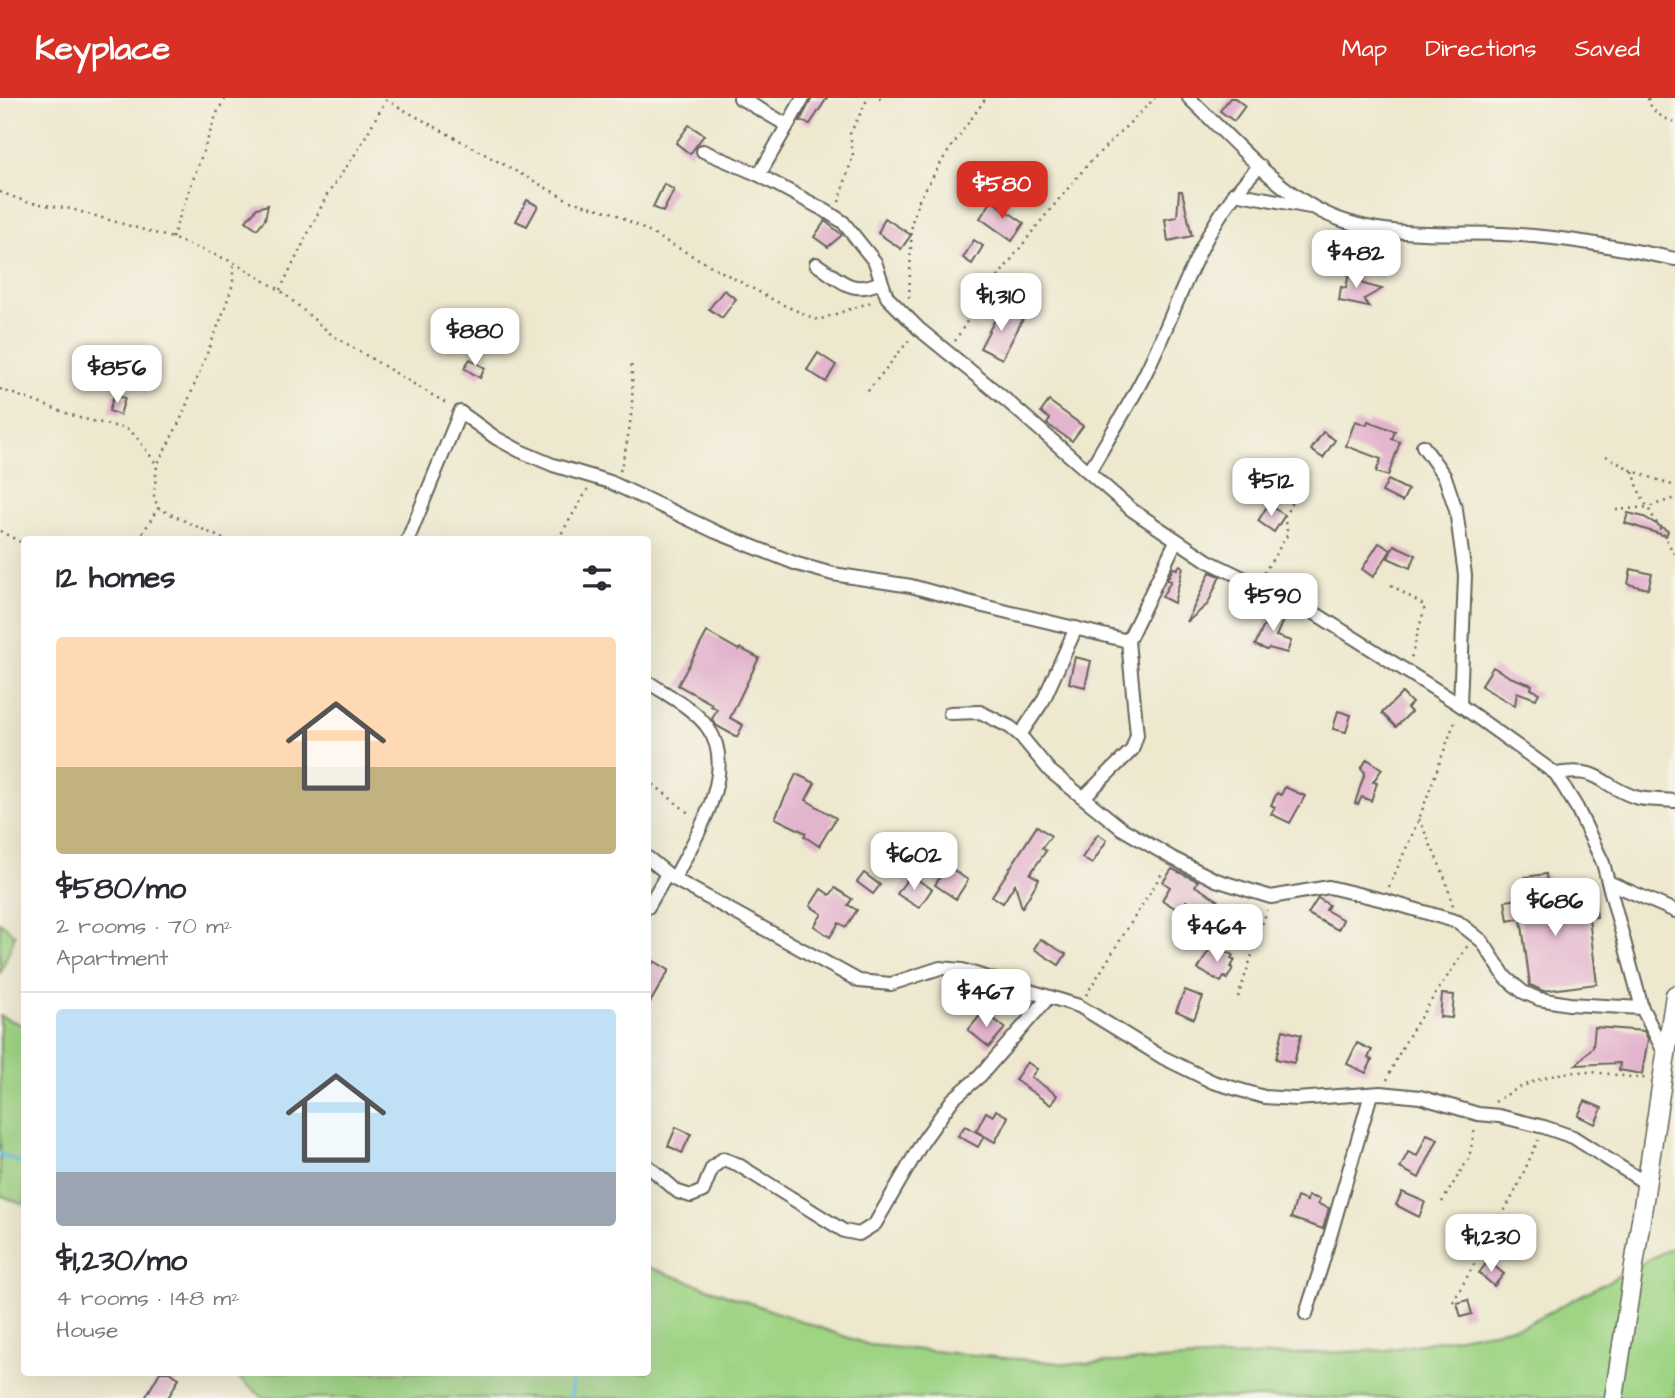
<!DOCTYPE html>
<html lang="en">
<head>
<meta charset="utf-8">
<style>
	:root { --surface:#fff; --page:#f2f2f3; --text:#2b2b33; --muted:#7c7c81; --line:#e1e1e2; --accent:#d93025 }
	body { margin:0; font-family:"Architects Daughter",sans-serif; background:var(--page); color:var(--text); height:100vh; display:flex; flex-direction:column; font-size:26px; white-space:nowrap }
	* { box-sizing:border-box; margin:0 }
	p { font-size:23px; color:var(--muted) }
	.icon { flex:none; width:38px; height:38px; fill:none; stroke:currentColor; stroke-width:2; stroke-linecap:round; stroke-linejoin:round }
	.map { position:relative; flex:1; overflow:hidden }
	.panel { position:absolute; left:21px; top:438px; width:630px; height:840px; display:flex; flex-direction:column; background:var(--surface); border-radius:7px; box-shadow:0 7px 28px #0002 }
	.panel>* { flex:none }
	.price { position:absolute; translate:-50% -60px; padding:0 16px; border-radius:14px; background:#fff; color:#222; font-size:23px; line-height:46px; filter:drop-shadow(0 2px 4px #0008) }
	.price::after { content:''; position:absolute; left:50%; top:42px; width:21px; height:16px; margin-left:-10px; background:inherit; clip-path:polygon(0 0,100% 0,50% 100%) }
	.price.current { background:var(--accent); color:#fff }
	ul { padding:0; list-style:none }
	li { display:grid; align-content:center; gap:14px; height:371px; padding:0 35px }
	li+li { border-top:2px solid var(--line) }
	li span { display:grid; place-items:center; height:217px; border-radius:7px; color:#555 }
	li>.icon { margin-inline-start:auto }
	span .icon { width:126px; height:126px; fill:#fffc; stroke-width:1 }
	li b { font-size:30px }
	h2 { display:flex; justify-content:space-between; align-items:center; height:84px; padding:0 35px; font-size:30px }
	header { display:flex; align-items:center; gap:42px; box-sizing:border-box; height:98px; padding:0 35px; background:var(--accent); color:#fff }
	header strong { font-size:33px }
	nav { display:flex; gap:38px; margin-inline-start:auto; font-size:24px }
	.map>svg:first-child { display:block }
</style>
</head>
<body>
<header>
<strong>Keyplace</strong>
<nav><a>Map</a><a>Directions</a><a>Saved</a></nav>
</header>
<div class="map">
<svg width="1675" height="1300" viewBox="0 0 1675 1300">
	<rect width="100%" height="100%" fill="#f7f3e8"/>
	<filter id="ink" filterUnits="userSpaceOnUse"><feTurbulence type="fractalNoise" baseFrequency=".0143" numOctaves="2"/><feDisplacementMap in="SourceGraphic" scale="14" xChannelSelector="R" yChannelSelector="G"/><feConvolveMatrix kernelMatrix="1 2 1 2 8 2 1 2 1" color-interpolation-filters="sRGB"/></filter>
	<filter id="wash" filterUnits="userSpaceOnUse"><feTurbulence type="fractalNoise" baseFrequency=".00686" numOctaves="4" result="noise"/><feDisplacementMap in="SourceGraphic" scale="28" xChannelSelector="R" yChannelSelector="G"/><feGaussianBlur stdDeviation="1.57" result="paint"/><feColorMatrix in="noise" values="0 0 0 0 0 0 0 0 0 0 0 0 0 0 0 0 0 1.4 0 .05"/><feComposite in="paint" operator="in"/></filter>
	<g filter="url(#wash)">
		<rect width="100%" height="100%" fill="#ede8ce"/>
		<!-- green -->
		<g fill="#9fd485" stroke="#5e7850" stroke-width="2">
			<path d="M0,824L15,837L0,876Z"/>
			<path d="M0,918L24,928V1107L0,1097Z"/>
			<path d="M1675,1148V1300H264L231,1274H648V1169L869,1247L1070,1266L1387,1252L1525,1227Z"/>
		</g>
		<g fill="none" stroke-linecap="round" stroke-linejoin="round">
			<!-- stream -->
			<g stroke="#5ebfdd" stroke-width="4.5">
				<path d="M0,1056L24,1066"/>
				<path d="M571,1300L572,1274"/>
			</g>
		</g>
		<g id="blocks">
			<!-- building -->
			<g fill="#e3b4cd">
				<path d="M812,0H827L810,26L800,23Z"/>
				<path d="M1230,0H1235L1245,8L1234,23L1220,13Z"/>
				<path d="M689,27L704,37L690,56L676,45Z"/>
				<path d="M664,86L674,92L663,114L653,109Z"/>
				<path d="M1179,93H1182L1192,138L1168,143L1165,121L1177,119Z"/>
				<path d="M527,102L538,108L527,128L516,123Z"/>
				<path d="M992,103L1024,125L1012,143L980,120Z"/>
				<path d="M268,107L265,121L257,131L246,123L257,110Z"/>
				<path d="M885,120L911,137L901,151L878,135Z"/>
				<path d="M825,123L842,137L828,149L814,139Z"/>
				<path d="M974,142L983,148L972,166L963,160Z"/>
				<path d="M1351,166L1363,186L1382,191L1364,201L1369,209L1339,203L1341,189L1346,190Z"/>
				<path d="M724,192L736,201L722,220L709,211Z"/>
				<path d="M1001,210L1023,221L1002,261L980,250Z"/>
				<path d="M818,255L836,267L826,284L807,272Z"/>
				<path d="M470,261L485,270L480,280L464,270Z"/>
				<path d="M114,297L125,300L120,317L109,313Z"/>
				<path d="M1049,303L1083,328L1072,343L1047,326L1050,321L1041,314Z"/>
				<path d="M1355,323L1367,327L1368,323L1395,333L1392,341L1400,344L1388,378L1376,374L1381,361L1346,348Z"/>
				<path d="M1323,334L1335,342L1323,360L1311,352Z"/>
				<path d="M1388,382L1408,392L1402,404L1382,394Z"/>
				<path d="M1268,407L1285,417L1274,434L1258,423Z"/>
				<path d="M1628,415L1644,419L1668,433L1666,438L1625,425Z"/>
				<path d="M1379,445L1391,452L1373,479L1362,471Z"/>
				<path d="M1394,447L1416,457L1410,470L1388,460Z"/>
				<path d="M1180,467L1183,469L1174,505L1162,499L1171,483L1167,482L1173,470L1177,471Z"/>
				<path d="M1631,471L1652,476L1648,491L1628,486Z"/>
				<path d="M1210,474L1220,478L1208,506L1187,524Z"/>
				<path d="M1272,510L1286,516L1276,538L1291,543L1287,555L1269,550L1267,552L1255,547Z"/>
				<path d="M707,534L739,552L740,550L759,560L730,620L743,627L737,639L717,628L712,621L717,611L711,608L712,606L678,587Z"/>
				<path d="M1075,559L1091,563L1085,589L1069,585Z"/>
				<path d="M1493,569L1510,579L1532,587L1531,591L1539,595L1536,601L1517,594L1515,608L1481,588Z"/>
				<path d="M1402,595L1412,605L1407,610L1411,614L1396,629L1382,615Z"/>
				<path d="M1338,613L1351,617L1346,634L1333,631Z"/>
				<path d="M1367,661L1382,671L1373,684L1377,685L1371,703L1362,699L1358,706L1355,705L1365,674L1361,671Z"/>
				<path d="M796,676L815,685L806,702L836,720L819,748L804,738L806,735L775,720Z"/>
				<path d="M1285,689L1305,698L1290,725L1271,716L1275,709L1271,707L1277,695L1281,697Z"/>
				<path d="M1037,728L1051,738L1042,750L1046,753L1030,776L1039,781L1022,810L1015,786L1003,805L992,798Z"/>
				<path d="M1098,736L1107,742L1092,766L1082,760Z"/>
				<path d="M947,768L968,782L956,801L935,787Z"/>
				<path d="M1172,771L1198,783L1195,788L1218,802L1209,817L1186,803L1180,813L1162,802L1170,789L1163,784Z"/>
				<path d="M864,775L880,787L873,796L857,784Z"/>
				<path d="M1546,776L1550,806L1595,801L1597,819L1589,820L1597,886L1543,893L1530,887L1521,820L1508,823L1505,803L1527,800L1525,779Z"/>
				<path d="M910,777L932,791L919,810L897,796Z"/>
				<path d="M835,790L852,801L848,807L857,812L846,829L839,825L830,839L814,828L822,816L810,808L821,791L830,797Z"/>
				<path d="M1318,800L1329,807L1326,812L1343,822L1338,832L1308,816Z"/>
				<path d="M1040,841L1066,856L1059,867L1034,851Z"/>
				<path d="M1210,850L1217,854L1219,850L1233,857L1231,860L1235,862L1231,869L1233,870L1227,881L1224,879L1221,884L1198,871Z"/>
				<path d="M654,863L669,872L648,908V874Z"/>
				<path d="M1185,892L1203,899L1194,921L1176,913Z"/>
				<path d="M1442,896L1454,897L1452,920L1440,919Z"/>
				<path d="M984,913L1005,930L989,949L968,932Z"/>
				<path d="M1595,929L1644,933L1648,941L1642,976L1619,972L1620,965L1576,967L1593,949Z"/>
				<path d="M1283,932L1301,937L1294,965L1276,961Z"/>
				<path d="M1357,945L1372,952L1368,960L1372,962L1366,975L1347,966Z"/>
				<path d="M1027,964L1037,971L1031,979L1057,997L1051,1007L1015,982Z"/>
				<path d="M1585,1003L1602,1010L1595,1026L1578,1018Z"/>
				<path d="M996,1012L1008,1019L995,1044L976,1033L986,1014L993,1018Z"/>
				<path d="M965,1028L984,1038L978,1049L958,1038Z"/>
				<path d="M676,1029L691,1036L682,1055L668,1048Z"/>
				<path d="M1427,1036L1438,1041L1419,1080L1400,1070L1408,1054L1417,1058Z"/>
				<path d="M1402,1094L1425,1104L1419,1119L1396,1107Z"/>
				<path d="M1308,1098L1320,1101L1318,1106L1329,1110L1323,1131L1291,1120L1297,1099L1307,1103Z"/>
				<path d="M1488,1163L1504,1176L1494,1188L1479,1175Z"/>
				<path d="M1468,1202L1472,1216L1461,1219L1457,1205Z"/>
				<path d="M160,1274H169L179,1280L168,1300H145Z"/>
			</g>
		</g>
	</g>
	<g filter="url(#ink)">
		<use href="#blocks" fill-opacity="0" stroke="#65635a" stroke-width="2"/>
		<g fill="none" stroke-linecap="round" stroke-linejoin="round">
			<!-- minor casing -->
			<g stroke="#65635a" stroke-width="16">
				<g id="minor">
					<path d="M740,0L787,27"/>
					<path d="M803,0L759,77L826,113L843,124L875,164L887,199L919,231L1006,302L1132,412L1208,463L1313,514L1460,607L1556,676C1601,668 1599,687 1635,699C1648,703 1662,701 1675,703"/>
					<path d="M1189,0C1226,35 1269,84 1313,109C1370,142 1438,134 1501,136C1560,138 1617,149 1675,161"/>
					<path d="M703,53L759,77"/>
					<path d="M1234,95L1310,109"/>
					<path d="M816,166C841,182 851,198 880,184"/>
					<path d="M1423,348L1445,379L1456,412L1465,477L1460,607"/>
					<path d="M1089,374C1108,340 1130,307 1147,272C1182,200 1201,125 1260,68"/>
					<path d="M408,441L460,314L496,340L520,353L553,367L610,384L716,434L797,466L833,476L911,488L983,508L1128,543"/>
					<path d="M648,584C667,597 694,610 708,630C739,673 695,740 674,781"/>
					<path d="M950,615L980,614L1010,629L1020,637L1050,673L1121,730L1172,760L1216,782L1271,799L1329,789L1383,802L1458,824L1482,843L1506,880L1523,894L1539,901L1569,906L1642,910"/>
					<path d="M1020,637L1043,603L1076,530"/>
					<path d="M1556,676L1577,710L1603,765L1642,910L1666,958"/>
					<path d="M1084,699L1132,652L1137,637L1128,543L1176,443"/>
					<path d="M648,760L674,781L859,883L891,886L940,870L962,872L1079,908L1162,959L1213,984L1264,999L1296,1001L1381,995L1420,999L1478,1016L1499,1018L1544,1029L1573,1039L1647,1086"/>
					<path d="M1608,784L1675,813"/>
					<path d="M648,809L667,776"/>
					<path d="M648,1068L678,1094L691,1098L703,1093L712,1070L723,1061L737,1066L844,1133L859,1136L875,1126L923,1043L953,1001L980,978L1048,900"/>
					<path d="M1306,1216L1322,1166L1371,996"/>
				</g>
			</g>
			<!-- secondary casing -->
			<g stroke="#65635a" stroke-width="21">
				<path id="secondary" d="M1614,1300L1675,897"/>
			</g>
			<!-- path -->
			<g stroke="#65635a" stroke-width="2.5" stroke-dasharray="2 5" stroke-linecap="butt">
				<path d="M879,0H884"/>
				<path d="M1648,0C1651,14 1662,20 1675,24"/>
				<path d="M386,2L570,103L614,115L781,206L818,222L874,203"/>
				<path d="M0,94L27,104L71,111L172,140L233,164L280,192L332,237L449,307"/>
				<path d="M839,104L853,57L850,36L868,0"/>
				<path d="M172,140L217,15L225,0"/>
				<path d="M280,192L327,97L358,52L387,0"/>
				<path d="M909,200L912,124L919,102L945,58L986,0"/>
				<path d="M955,243L978,205L1036,129L1089,65L1155,0"/>
				<path d="M0,291L80,320L127,331L136,338L157,367"/>
				<path d="M868,293L910,241"/>
				<path d="M1606,358L1633,373L1675,388"/>
				<path d="M620,373C630,337 635,303 631,265"/>
				<path d="M1633,373L1640,396L1675,457"/>
				<path d="M1616,412L1648,409L1675,400"/>
				<path d="M0,433L24,446"/>
				<path d="M139,441L158,410"/>
				<path d="M223,441L158,410L154,398L157,367L180,323L222,218L233,186V164"/>
				<path d="M558,441L588,391"/>
				<path d="M1264,475L1288,436L1284,420L1293,402L1280,391"/>
				<path d="M1391,487L1425,508L1411,560"/>
				<path d="M648,682L691,717"/>
				<path d="M1419,721L1444,777L1453,808"/>
				<path d="M1389,789L1419,721L1456,620"/>
				<path d="M1086,897L1164,772"/>
				<path d="M1238,899L1267,812"/>
				<path d="M1387,982C1406,934 1440,892 1468,847"/>
				<path d="M1495,1004C1520,987 1555,972 1586,974C1606,974 1626,980 1646,980"/>
				<path d="M1442,1104L1469,1060L1475,1030"/>
				<path d="M1453,1204L1516,1092L1538,1042"/>
			</g>
			<!-- minor -->
			<use href="#minor" stroke="#fff" stroke-width="12"/>
			<!-- secondary -->
			<use href="#secondary" stroke="#fff" stroke-width="18"/>
		</g>
	</g>
</svg>
<b class="price current" style="left:1002px;top:123px">$580</b>
<b class="price" style="left:1356px;top:192px">$482</b>
<b class="price" style="left:1001px;top:235px">$1,310</b>
<b class="price" style="left:475px;top:270px">$880</b>
<b class="price" style="left:117px;top:307px">$856</b>
<b class="price" style="left:1271px;top:420px">$512</b>
<b class="price" style="left:1273px;top:535px">$590</b>
<b class="price" style="left:914px;top:794px">$602</b>
<b class="price" style="left:1555px;top:840px">$686</b>
<b class="price" style="left:1217px;top:866px">$464</b>
<b class="price" style="left:986px;top:931px">$467</b>
<b class="price" style="left:1491px;top:1176px">$1,230</b>
<section class="panel">
<h2>12 homes<svg class="icon" aria-label="filters" viewBox="0 0 24 24"><path d="M4 7h16M4 17h16"/><circle cx="9" cy="7" r="2"/><circle cx="15" cy="17" r="2"/></svg></h2>
<ul>
<li><span style="background:linear-gradient(#ffd9b3 60%,#c2b280 0)"><svg class="icon" aria-label="home" viewBox="0 0 24 24"><path d="M3 11l9-7 9 7M6 9v11h12V9"/></svg></span><div><b>$580/mo</b><p>2 rooms · 70 m²</p><p>Apartment</p></div></li>
<li><span style="background:linear-gradient(#bfe0f5 75%,#9aa5b1 0)"><svg class="icon" aria-label="home" viewBox="0 0 24 24"><path d="M3 11l9-7 9 7M6 9v11h12V9"/></svg></span><div><b>$1,230/mo</b><p>4 rooms · 148 m²</p><p>House</p></div></li>
</ul>
</section>
</div>
</body>
</html>
